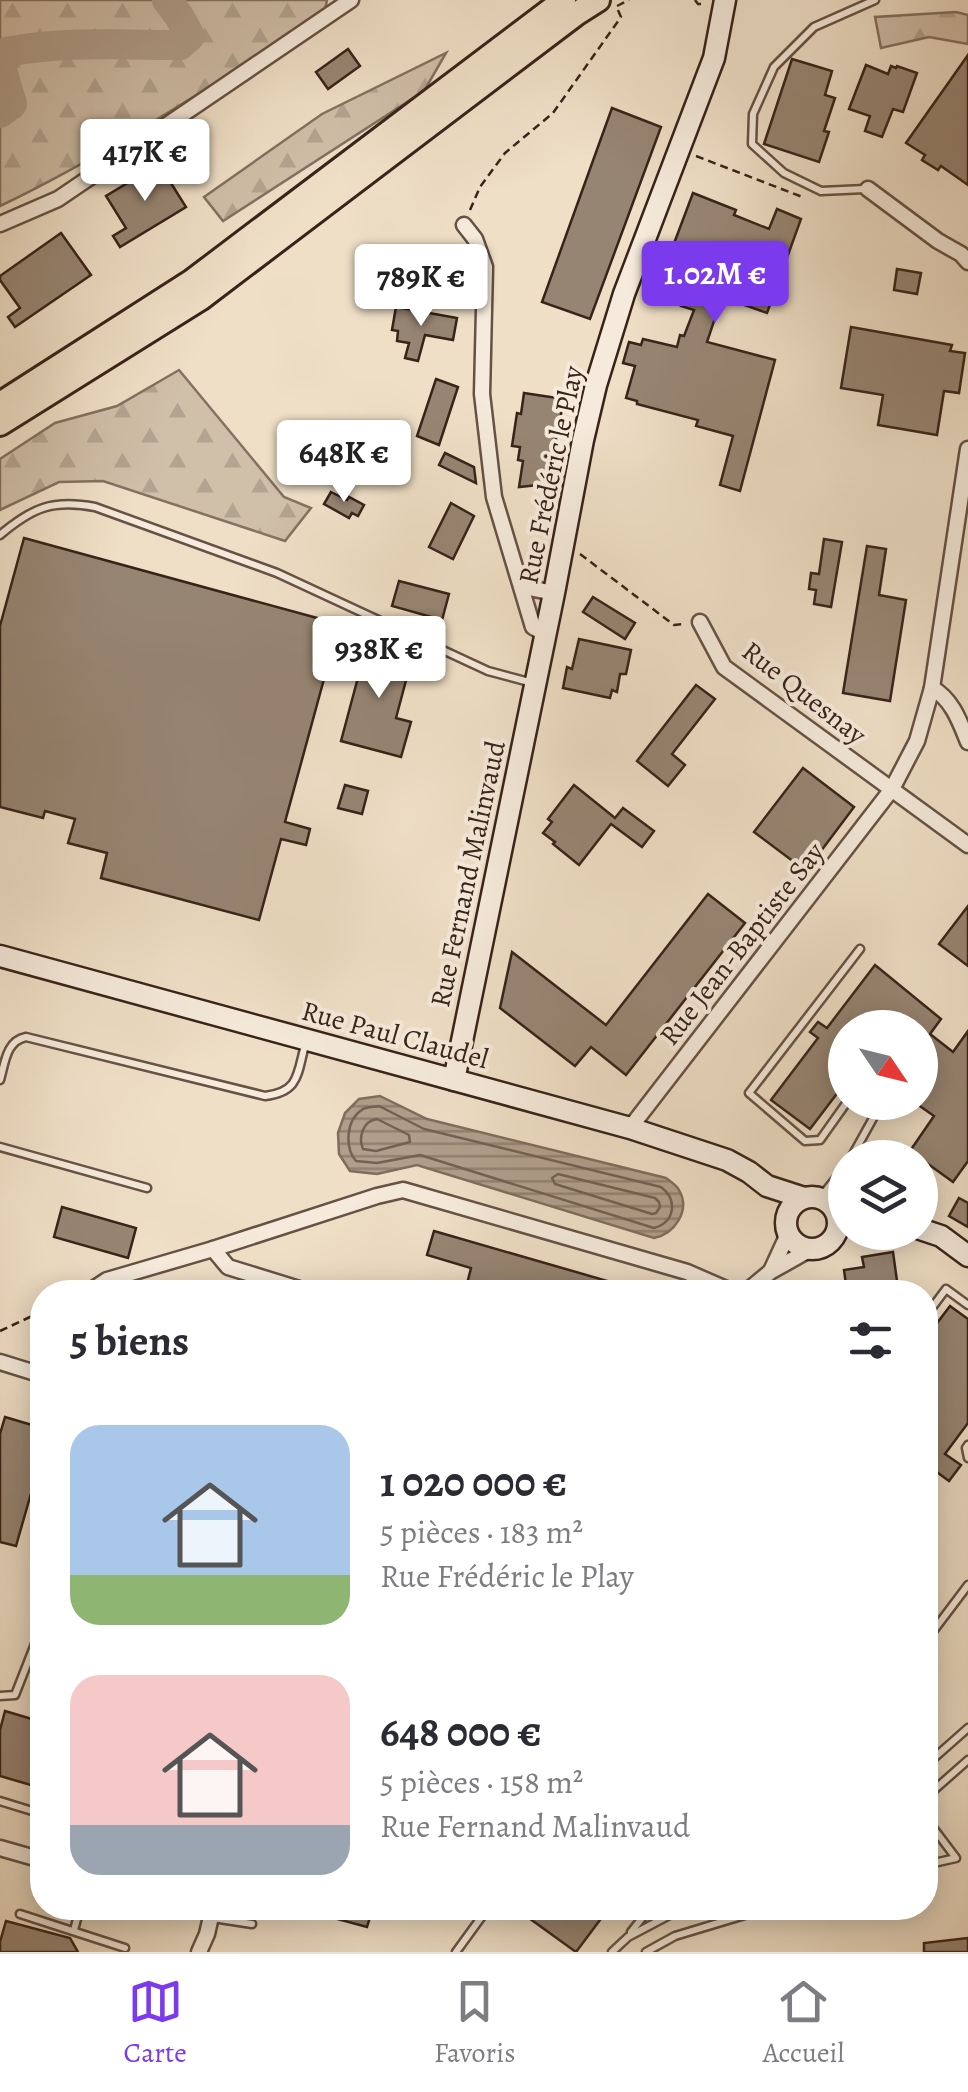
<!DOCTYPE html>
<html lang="fr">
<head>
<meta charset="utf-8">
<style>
	:root { --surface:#fff; --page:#f7f7f7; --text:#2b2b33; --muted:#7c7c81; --line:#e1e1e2; --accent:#7c3aed }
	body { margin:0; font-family:Alegreya,serif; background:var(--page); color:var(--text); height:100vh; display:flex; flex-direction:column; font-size:38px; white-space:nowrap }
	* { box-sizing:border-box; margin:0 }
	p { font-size:32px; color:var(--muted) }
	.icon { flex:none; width:55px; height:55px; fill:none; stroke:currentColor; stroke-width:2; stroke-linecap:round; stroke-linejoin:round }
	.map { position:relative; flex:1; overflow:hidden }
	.drawer { position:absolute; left:30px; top:1280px; width:908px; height:640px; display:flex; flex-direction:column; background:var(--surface); border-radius:40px; box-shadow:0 5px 25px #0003 }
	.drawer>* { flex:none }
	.needle { width:65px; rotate:125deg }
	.tools { position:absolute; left:828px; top:1010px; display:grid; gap:20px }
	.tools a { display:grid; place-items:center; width:110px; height:110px; border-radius:50%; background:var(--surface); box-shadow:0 5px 25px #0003; font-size:50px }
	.price { position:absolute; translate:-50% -85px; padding:0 22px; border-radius:10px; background:#fff; color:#222; font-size:32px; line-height:65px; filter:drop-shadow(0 2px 5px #0008) }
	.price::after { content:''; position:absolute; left:50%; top:60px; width:30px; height:22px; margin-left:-15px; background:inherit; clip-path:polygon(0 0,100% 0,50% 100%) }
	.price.on { background:var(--accent); color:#fff }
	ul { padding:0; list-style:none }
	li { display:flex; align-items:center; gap:30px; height:250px; padding:0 40px }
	li span { display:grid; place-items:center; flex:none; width:280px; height:200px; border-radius:30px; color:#555 }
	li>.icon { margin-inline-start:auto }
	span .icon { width:120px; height:120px; fill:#fffc; stroke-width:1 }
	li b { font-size:42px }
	h2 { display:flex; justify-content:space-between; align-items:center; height:120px; padding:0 40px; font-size:42px }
	.dock { display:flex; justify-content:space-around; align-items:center; height:140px; border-top:2px solid var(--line); background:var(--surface); font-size:28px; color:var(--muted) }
	.dock a { display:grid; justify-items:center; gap:5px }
	.dock .on { color:var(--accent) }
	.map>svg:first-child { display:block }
</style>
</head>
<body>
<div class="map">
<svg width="968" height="1952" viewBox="0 0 968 1952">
	<defs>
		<pattern id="forest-firs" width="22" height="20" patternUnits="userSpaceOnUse" patternTransform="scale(2.5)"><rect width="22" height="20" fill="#d0bfa9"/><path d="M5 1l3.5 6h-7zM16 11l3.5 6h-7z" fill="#b3a491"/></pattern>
		<pattern id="water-rules" width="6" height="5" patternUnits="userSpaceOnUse" patternTransform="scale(2.5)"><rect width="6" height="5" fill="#b19f8c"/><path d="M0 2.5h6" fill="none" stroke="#918172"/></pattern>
	</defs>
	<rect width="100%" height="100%" fill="#efdfc7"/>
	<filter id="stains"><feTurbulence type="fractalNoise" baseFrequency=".002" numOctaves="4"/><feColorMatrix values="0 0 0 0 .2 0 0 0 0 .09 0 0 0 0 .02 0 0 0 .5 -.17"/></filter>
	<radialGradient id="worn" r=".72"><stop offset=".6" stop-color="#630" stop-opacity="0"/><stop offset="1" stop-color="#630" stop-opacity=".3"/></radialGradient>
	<!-- forest -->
	<g fill="url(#forest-firs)" stroke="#847161" stroke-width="2.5">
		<path d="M0,0H327L324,14C218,81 113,152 0,206Z"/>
		<path d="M956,12L968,15V44L929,37L881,48L875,17Z"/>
		<path d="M446,53L424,91L223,221L204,197L322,114Z"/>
		<path d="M179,370L284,497L311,508L285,541L103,481L59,482L0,510V459L55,423L117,406Z"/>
	</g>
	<!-- water -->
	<path fill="url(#water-rules)" stroke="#816d5e" stroke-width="2.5" d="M380,1096L427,1119L666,1178C669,1180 678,1187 679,1190C691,1211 674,1234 654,1238L417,1165L377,1174L350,1171L339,1154L338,1133L345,1113L359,1099Z"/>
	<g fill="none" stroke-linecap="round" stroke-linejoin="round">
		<!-- shore -->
		<g stroke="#746152" stroke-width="2.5">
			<path d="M379,1106L424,1129L661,1187C678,1200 675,1222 654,1228L420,1155L377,1163L356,1161C345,1148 345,1120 363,1109C367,1107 375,1107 379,1106Z"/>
			<path d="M377,1119L409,1135L410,1142L376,1151L363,1149C358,1137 363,1121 377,1119Z"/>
			<path d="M558,1174L655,1198L659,1202L660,1207L656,1213L652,1214L555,1184L552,1178Z"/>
		</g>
		<!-- river -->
		<path stroke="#b19f8c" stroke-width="30" d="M0,113L12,104L2,70L6,52C64,41 121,45 180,45L190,36L179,16L167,0"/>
	</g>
	<!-- building -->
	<g fill="#978573" stroke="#382319" stroke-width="2.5">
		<path d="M348,49L360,66L328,89L316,72Z"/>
		<path d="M968,55V185L941,166L938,170L922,160L925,155L906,143Z"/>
		<path d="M792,59L832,71L825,95L835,98L824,131L829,132L819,162L764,144Z"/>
		<path d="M866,65L888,74L891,66L896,68L897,66L917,73L903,112L893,109L882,137L865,131L870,116L849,109Z"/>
		<path d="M612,108L661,127L590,319L542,302Z"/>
		<path d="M159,164L186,207L120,247L113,236L126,228L106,196Z"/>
		<path d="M693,193L736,210L734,215L769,229L777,209L801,219L767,313L722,297L707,342L775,360L740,491L720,485L733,436L696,426L698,420L637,404V401L626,398L635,366L623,363L629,342L641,345L643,339L677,347L680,335L684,336L694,310L681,306L684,296L658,286Z"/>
		<path d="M61,233L91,275L15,327L8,317L20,308L0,280V276Z"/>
		<path d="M897,269L921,273L917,294L894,290Z"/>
		<path d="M396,307L457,318L453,340L425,335L418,361L405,358L409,343L397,341L398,331L392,330Z"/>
		<path d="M851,327L952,345L950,351L965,353L959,393L944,391L937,435L878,425L883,395L841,388Z"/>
		<path d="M436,379L458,387L439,445L417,436Z"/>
		<path d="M524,393L564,399L547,484L519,487L523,461L518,460L520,447L512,446L517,413L521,414Z"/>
		<path d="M445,453L474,467L476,483L439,465Z"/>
		<path d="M331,492L347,500L349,497L364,505L358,516L352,513L349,518L324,504Z"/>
		<path d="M451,503L474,516L453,559L429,547Z"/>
		<path d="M24,538L339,624L285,822L310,829L306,845L281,839L259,920L101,878L107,853L68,843L75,819L45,811L43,818L0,807V626Z"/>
		<path d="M824,539L842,542L831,607L814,604L816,590L809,589L811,573L819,574Z"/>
		<path d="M867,546L886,549L879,595L906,600L890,701L843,693Z"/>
		<path d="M399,581L449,594L442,620L392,606Z"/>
		<path d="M593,597L635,623L625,639L583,612Z"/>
		<path d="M579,639L631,650L626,674H620L617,692L612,690L610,698L563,688L567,667L572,669Z"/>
		<path d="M368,640L413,654L396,718L411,722L401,757L341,741Z"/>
		<path d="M696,685L715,699L672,754L685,765L668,786L637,761Z"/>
		<path d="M803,768L854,807L806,871L754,832Z"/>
		<path d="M345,785L368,791L362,814L338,808Z"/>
		<path d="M574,785L615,818L623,808L654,831L642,847L611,824L579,865L553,844L555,842L543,833L552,822L548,819Z"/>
		<path d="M708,894L745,923L626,1075L591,1047L575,1066L500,1008L512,952L606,1025Z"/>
		<path d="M968,906V966L939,944Z"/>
		<path d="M875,965L941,1019L930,1034L953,1052L968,1031V1161L953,1182L910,1151L934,1116L917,1104L920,1102V1028H845V1083L810,1129L771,1100L818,1038L810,1032L818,1022L827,1028Z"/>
		<path d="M959,1198L968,1203V1227L949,1216Z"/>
		<path d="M62,1207L136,1228L128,1258L54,1237Z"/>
		<path d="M434,1231L635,1289L634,1292H475L476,1287L467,1284L471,1268L427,1255Z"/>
		<path d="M893,1252L898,1288L868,1292H847L844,1270L864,1267L862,1257Z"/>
		<path d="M950,1306L968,1319V1423L945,1454L961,1465L949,1481L934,1470L925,1481V1339Z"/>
		<path d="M5,1417L42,1428V1463L40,1462L16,1546L0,1542V1434Z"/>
		<path d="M5,1711L42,1722V1807L31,1785L0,1776V1730Z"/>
		<path d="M313,1908H373L367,1927L312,1912Z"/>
		<path d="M515,1908H609L576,1952Z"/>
		<path d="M6,1921L70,1938L78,1952H0V1942Z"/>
		<path d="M968,1938V1952H924V1943Z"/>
	</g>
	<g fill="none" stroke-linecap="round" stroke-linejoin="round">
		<!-- lane casing -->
		<g stroke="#665244" stroke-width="11">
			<g id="lane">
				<path d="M865,189L821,191L784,173L752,144L753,114L774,67L814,27L875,0"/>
				<path d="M0,535C32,508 52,499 95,507L277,573L488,671L529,682"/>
				<path d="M0,1080C5,1063 6,1041 26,1037L265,1096C299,1092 297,1075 305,1045"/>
				<path d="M847,1102L820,1140L805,1141L749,1093L860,949"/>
				<path d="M0,1147L147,1188"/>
				<path d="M851,1158L882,1102"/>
				<path d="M820,1198L845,1167"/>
				<path d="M754,1288L768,1292"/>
				<path d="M925,1317L946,1289L968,1305"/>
				<path d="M968,1445L966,1448L968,1458"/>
				<path d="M925,1642L968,1585"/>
				<path d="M0,1696L15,1695L42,1626"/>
				<path d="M925,1766L968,1728"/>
				<path d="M925,1798L968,1760"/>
				<path d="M0,1801L42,1814"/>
				<path d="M925,1817L956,1858L925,1865"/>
				<path d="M20,1914L125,1948"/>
				<path d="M213,1918L252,1924"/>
				<path d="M74,1930L80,1908"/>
				<path d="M631,1932L650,1908"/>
				<path d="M456,1952L488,1908"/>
				<path d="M612,1952L628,1937L683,1908"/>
				<path d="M646,1952L675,1936L768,1908"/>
			</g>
		</g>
		<!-- street casing -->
		<g stroke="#665244" stroke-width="19">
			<g id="street">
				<path d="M868,189L938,241L961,254L968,262"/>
				<path d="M0,224L58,199L351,0"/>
				<path d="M464,225L475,239L485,267L482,394L494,497L533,627L546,634"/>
				<path d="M520,576L534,589L554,593"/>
				<path d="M700,622L724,667L968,845"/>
				<path d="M932,688L968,449"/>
				<path d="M630,1128L892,789L917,741L932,688C952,699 960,722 968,742"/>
				<path d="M213,1249L228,1267L309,1292"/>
				<path d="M771,1271L788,1234"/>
				<path d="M89,1292L107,1280L213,1249L377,1196L403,1190L687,1272L733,1292"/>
				<path d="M746,1292L770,1272L811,1249"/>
				<path d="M0,1362L42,1375"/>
				<path d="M0,1848L42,1860"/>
				<path d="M199,1952L207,1934L213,1908"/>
			</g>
		</g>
		<!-- secondary casing -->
		<g stroke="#382319" stroke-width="25">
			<g id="secondary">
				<path d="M0,956L630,1128L727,1160L749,1172L767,1186L804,1198"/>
				<path d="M454,1080L554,593L583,440L596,385L624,294L714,58L725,0"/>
				<circle cx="812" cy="1223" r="26"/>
				<path d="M920,1229L941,1236L968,1256"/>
			</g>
		</g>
		<!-- primary casing -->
		<g stroke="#382319" stroke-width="28">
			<g id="primary">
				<path d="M0,404L192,281L564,0"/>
				<path d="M0,424L200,299L576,14L598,0"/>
			</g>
		</g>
		<!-- path -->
		<g stroke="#382319" stroke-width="2.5" stroke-dasharray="8 5" stroke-linecap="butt">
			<path d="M695,0L698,4H703"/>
			<path d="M617,6L629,0"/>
			<path d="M696,156L805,198"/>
			<path d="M470,210L480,187L505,153L553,113L621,17L617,8"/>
			<path d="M580,554L674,625L683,624"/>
			<path d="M0,1331L30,1317L42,1320"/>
		</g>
		<!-- lane -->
		<use href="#lane" stroke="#f5eadb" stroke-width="6"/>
		<!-- street -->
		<use href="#street" stroke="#f5eadb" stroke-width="14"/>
		<!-- secondary -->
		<use href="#secondary" stroke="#f5eadb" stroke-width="20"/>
		<!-- primary -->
		<use href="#primary" stroke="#efdfc7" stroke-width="22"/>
	</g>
	<g text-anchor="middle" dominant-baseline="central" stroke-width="8" stroke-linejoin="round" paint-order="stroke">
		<!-- street labels -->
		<g font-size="28" fill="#382319" stroke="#f5eadb">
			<text transform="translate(551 475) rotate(-78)">Rue Frédéric le Play</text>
			<text transform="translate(804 693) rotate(38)">Rue Quesnay</text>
			<text transform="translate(468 874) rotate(-78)">Rue Fernand Malinvaud</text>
			<text transform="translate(742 944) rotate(-52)">Rue Jean-Baptiste Say</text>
			<text transform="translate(395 1035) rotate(15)">Rue Paul Claudel</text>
		</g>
	</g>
	<rect width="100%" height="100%" filter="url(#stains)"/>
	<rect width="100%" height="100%" fill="url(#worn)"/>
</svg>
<div class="tools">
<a><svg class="needle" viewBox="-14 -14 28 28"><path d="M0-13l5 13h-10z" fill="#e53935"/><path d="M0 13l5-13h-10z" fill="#7c7c81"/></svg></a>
<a><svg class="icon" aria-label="layers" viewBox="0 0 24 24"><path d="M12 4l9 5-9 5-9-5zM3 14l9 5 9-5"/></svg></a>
</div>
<b class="price" style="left:145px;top:204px">417K €</b>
<b class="price on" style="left:715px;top:326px">1.02M €</b>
<b class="price" style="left:421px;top:329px">789K €</b>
<b class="price" style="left:344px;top:505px">648K €</b>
<b class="price" style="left:379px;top:701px">938K €</b>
<section class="drawer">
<h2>5 biens<svg class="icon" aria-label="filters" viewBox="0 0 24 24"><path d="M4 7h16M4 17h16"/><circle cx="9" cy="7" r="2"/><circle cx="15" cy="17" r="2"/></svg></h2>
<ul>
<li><span style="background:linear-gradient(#a9c7e8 75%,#8fb573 0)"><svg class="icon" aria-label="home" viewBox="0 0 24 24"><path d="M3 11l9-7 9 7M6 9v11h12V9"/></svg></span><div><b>1 020 000 €</b><p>5 pièces · 183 m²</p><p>Rue Frédéric le Play</p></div></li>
<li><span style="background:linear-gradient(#f6c9c9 75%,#9aa5b1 0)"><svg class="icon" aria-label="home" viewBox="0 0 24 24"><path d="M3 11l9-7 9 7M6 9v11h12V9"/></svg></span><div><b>648 000 €</b><p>5 pièces · 158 m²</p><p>Rue Fernand Malinvaud</p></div></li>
</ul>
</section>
</div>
<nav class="dock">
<a class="on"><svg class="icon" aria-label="map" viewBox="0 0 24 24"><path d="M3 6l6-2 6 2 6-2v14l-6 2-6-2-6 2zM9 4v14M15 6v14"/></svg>Carte</a>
<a><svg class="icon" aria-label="saved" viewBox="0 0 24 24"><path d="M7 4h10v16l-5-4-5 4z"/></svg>Favoris</a>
<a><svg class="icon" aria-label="home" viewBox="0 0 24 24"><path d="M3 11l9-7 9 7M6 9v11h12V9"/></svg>Accueil</a>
</nav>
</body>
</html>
